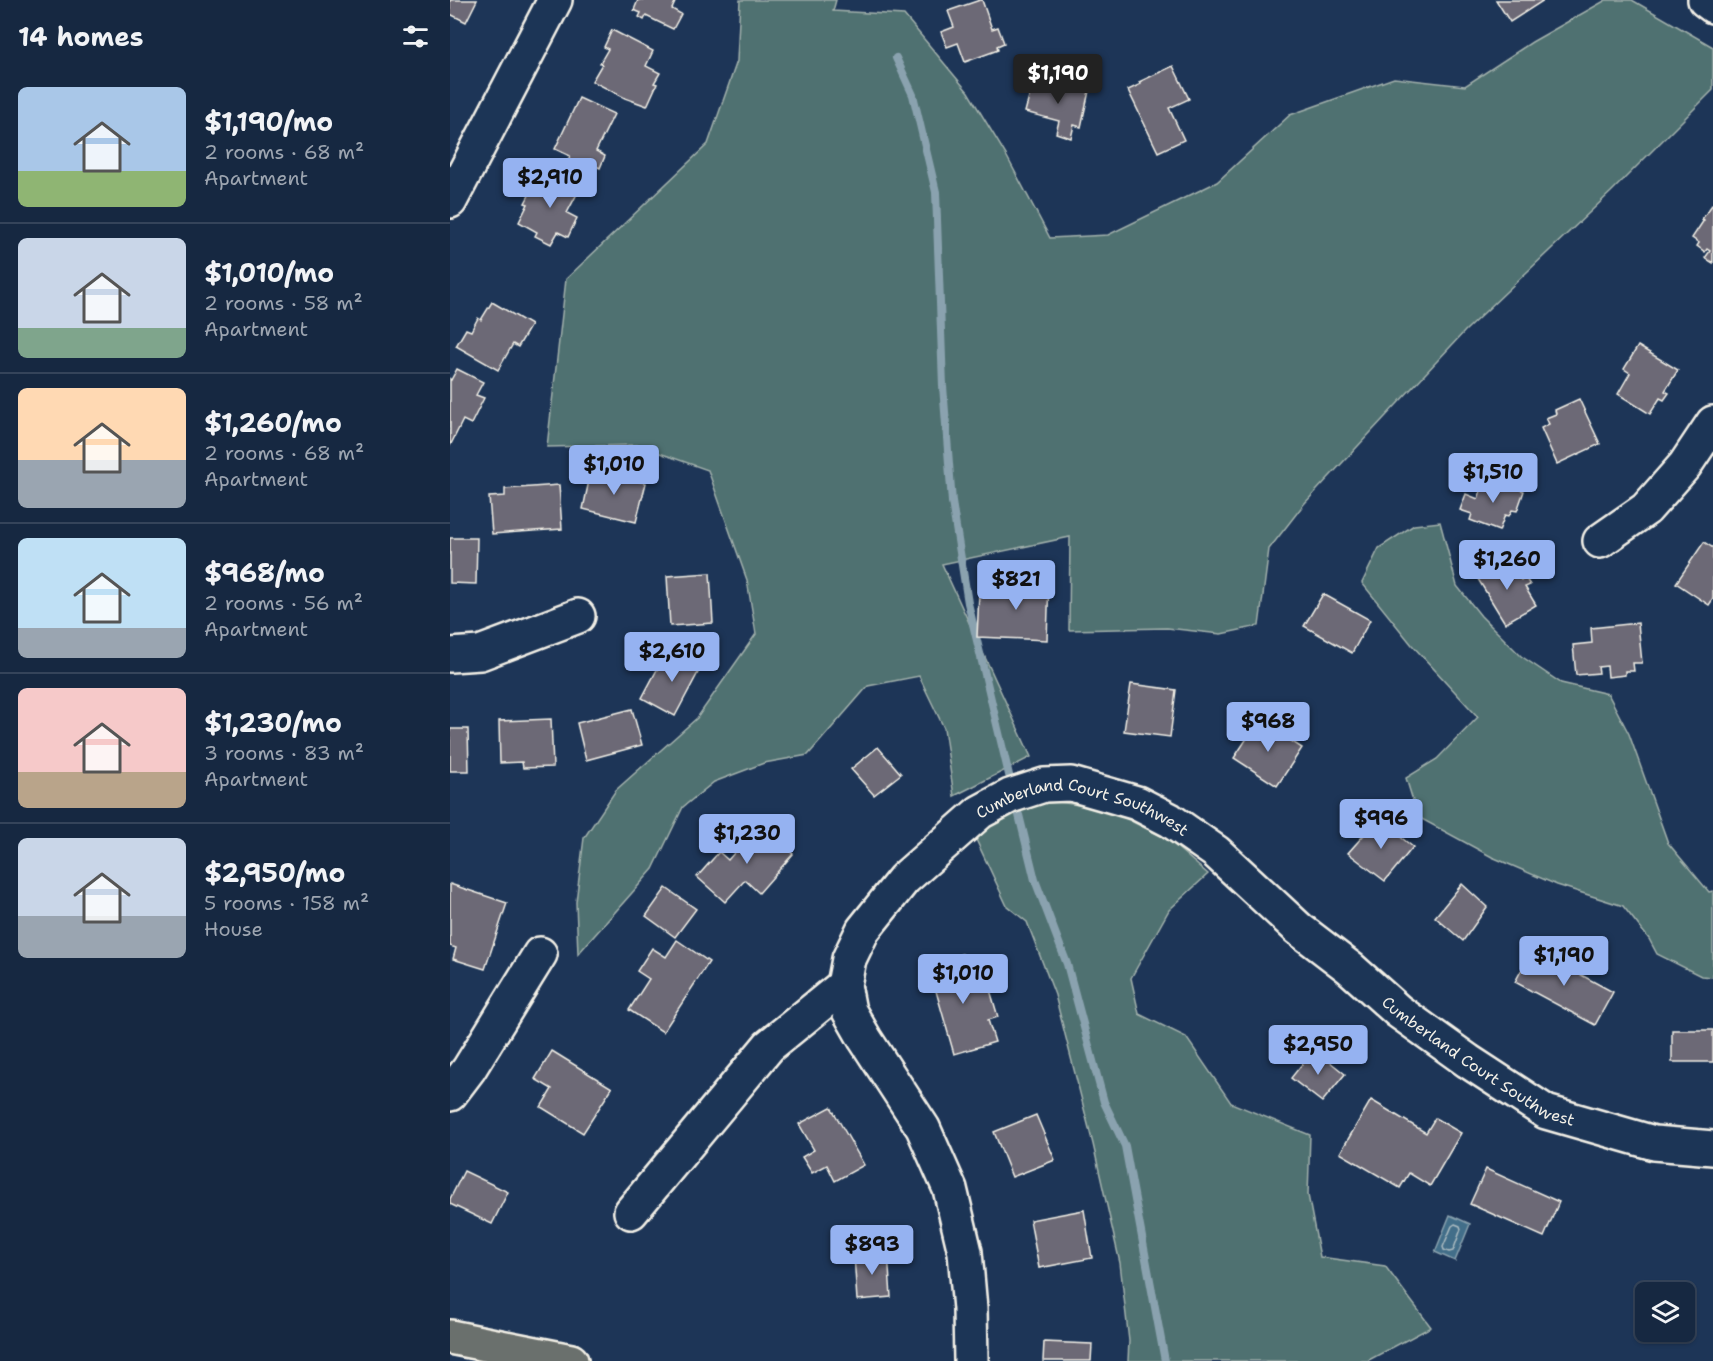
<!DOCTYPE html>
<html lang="en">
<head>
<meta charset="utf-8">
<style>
	:root { --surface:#162841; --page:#1f3048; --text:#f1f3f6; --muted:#9ea6b1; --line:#35445a; --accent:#95b2f1 }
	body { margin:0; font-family:"Shantell Sans",sans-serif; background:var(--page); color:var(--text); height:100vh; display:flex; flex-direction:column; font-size:22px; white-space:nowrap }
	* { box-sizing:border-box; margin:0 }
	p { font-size:20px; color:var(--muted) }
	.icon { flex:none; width:33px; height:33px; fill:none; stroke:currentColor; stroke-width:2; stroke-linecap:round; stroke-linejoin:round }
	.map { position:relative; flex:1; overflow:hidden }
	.details { display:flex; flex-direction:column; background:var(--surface); width:450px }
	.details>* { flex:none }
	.tools { position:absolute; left:1185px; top:1282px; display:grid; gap:12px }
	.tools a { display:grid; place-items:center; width:60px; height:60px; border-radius:9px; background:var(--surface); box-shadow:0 2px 4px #0004,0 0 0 2px var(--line); font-size:30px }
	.price { position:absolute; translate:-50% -51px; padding:0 14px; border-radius:6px; background:var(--accent); color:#111; font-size:20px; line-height:39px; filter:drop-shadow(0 2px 3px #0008) }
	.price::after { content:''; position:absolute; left:50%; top:36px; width:18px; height:14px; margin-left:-9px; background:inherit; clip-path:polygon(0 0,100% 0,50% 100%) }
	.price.selected { background:#222; color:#fff }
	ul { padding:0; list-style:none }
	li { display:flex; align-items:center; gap:18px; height:150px; padding:0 18px }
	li+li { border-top:2px solid var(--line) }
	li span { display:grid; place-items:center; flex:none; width:168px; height:120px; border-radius:9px; color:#555 }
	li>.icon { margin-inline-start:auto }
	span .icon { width:72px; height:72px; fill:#fffc; stroke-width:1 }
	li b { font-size:26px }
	h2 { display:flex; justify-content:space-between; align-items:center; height:72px; padding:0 18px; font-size:26px }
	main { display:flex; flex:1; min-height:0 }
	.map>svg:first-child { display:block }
</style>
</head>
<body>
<main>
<section class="details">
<h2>14 homes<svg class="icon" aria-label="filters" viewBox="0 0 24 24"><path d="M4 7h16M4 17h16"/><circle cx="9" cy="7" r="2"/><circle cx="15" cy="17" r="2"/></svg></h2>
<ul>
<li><span style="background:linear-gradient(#a9c7e8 70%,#8fb573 0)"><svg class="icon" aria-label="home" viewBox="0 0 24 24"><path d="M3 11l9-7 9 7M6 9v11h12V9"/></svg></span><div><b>$1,190/mo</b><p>2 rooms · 68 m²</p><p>Apartment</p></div></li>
<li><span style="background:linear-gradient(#c9d6e8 75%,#7fa58c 0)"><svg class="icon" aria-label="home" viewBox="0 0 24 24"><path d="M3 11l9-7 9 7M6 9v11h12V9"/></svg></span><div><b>$1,010/mo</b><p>2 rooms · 58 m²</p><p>Apartment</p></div></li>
<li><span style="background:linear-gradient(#ffd9b3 60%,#9aa5b1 0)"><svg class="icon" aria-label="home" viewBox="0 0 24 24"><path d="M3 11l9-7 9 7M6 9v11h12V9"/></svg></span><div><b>$1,260/mo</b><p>2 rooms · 68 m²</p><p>Apartment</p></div></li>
<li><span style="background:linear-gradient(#bfe0f5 75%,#9aa5b1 0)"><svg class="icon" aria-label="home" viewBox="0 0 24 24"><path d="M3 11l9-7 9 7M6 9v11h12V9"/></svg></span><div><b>$968/mo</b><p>2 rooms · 56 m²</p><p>Apartment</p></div></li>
<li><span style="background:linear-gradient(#f6c9c9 70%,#b9a48a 0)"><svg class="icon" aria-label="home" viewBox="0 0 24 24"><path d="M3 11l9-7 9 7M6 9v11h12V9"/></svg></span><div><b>$1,230/mo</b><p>3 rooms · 83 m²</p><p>Apartment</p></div></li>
<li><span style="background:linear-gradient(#c9d6e8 65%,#9aa5b1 0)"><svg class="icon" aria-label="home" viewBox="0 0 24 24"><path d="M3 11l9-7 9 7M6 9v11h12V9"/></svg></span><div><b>$2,950/mo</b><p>5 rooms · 158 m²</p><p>House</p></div></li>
</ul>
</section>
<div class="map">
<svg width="1263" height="1361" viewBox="0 0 1263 1361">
	<rect width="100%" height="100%" fill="#1d3557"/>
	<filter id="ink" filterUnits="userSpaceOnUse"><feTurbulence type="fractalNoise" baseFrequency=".0167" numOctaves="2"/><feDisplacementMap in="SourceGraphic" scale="12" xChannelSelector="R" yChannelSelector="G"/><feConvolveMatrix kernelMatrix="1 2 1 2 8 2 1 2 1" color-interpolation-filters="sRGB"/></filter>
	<g filter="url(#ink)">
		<!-- green -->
		<g fill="#507171" stroke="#a2b1ac" stroke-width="1.5">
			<path d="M290,0H386L383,11L454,15L518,92L556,155L600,238L658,235L767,182L840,115L944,78L1015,86L1082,42L1156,0H1182L1263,47V90L1161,192L1015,331L854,504L819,549L809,626L771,634L717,628L619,630L620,537L492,564L581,757L504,796L494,728L469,676L418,686L358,755L314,763L264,782L233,807L203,869L128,954L126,902L134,838L166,790L247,718L306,634L297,580L258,470L187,445L97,447L116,279L258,144L287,61Z"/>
			<path d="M990,522L1007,586L1031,616L1071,656L1111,683L1158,694L1179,734L1218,843L1259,892L1263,891V977L1251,976L1207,954L1199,939L1173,906L1107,885L1042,857L968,817L956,778L987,759L1028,717L962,645L912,583L929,548L964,525Z"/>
			<path d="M608,802L657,809L717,839L758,874L719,910L681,978L689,1014L736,1037L781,1103L860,1135L858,1195L870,1257L935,1266L981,1327L917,1361H678L679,1341L670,1263L643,1144L605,995L577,922L557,906L523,833L580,804Z"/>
		</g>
		<!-- water -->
		<path fill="#436e89" stroke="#8aa2af" stroke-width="1.5" d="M1000,1215L1020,1224L1005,1261L985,1252Z"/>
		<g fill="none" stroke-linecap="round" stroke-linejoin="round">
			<!-- shore -->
			<path stroke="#adbdc2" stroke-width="1.5" d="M1005,1224L1010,1226L1011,1229L1003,1251L999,1252L994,1250L993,1247L1002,1226Z"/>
			<!-- stream -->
			<g stroke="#8aa2af" stroke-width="8">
				<path d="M446,58L463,95L486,192L493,386L502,502L518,603L559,775"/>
				<path d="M569,815L585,880L617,964L654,1102L675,1146L715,1361"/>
			</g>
		</g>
		<!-- building -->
		<g fill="#6c6976" stroke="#f4f1e8" stroke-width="1.5">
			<path d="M0,0H27L16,22L0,14Z"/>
			<path d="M188,0H226L222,9L231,14L223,29L196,16L194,20L189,17L191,13L184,10Z"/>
			<path d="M530,0H532L542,29L548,27L554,43L547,46L548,50L515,62L508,43L497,47L491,32L504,27L498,11Z"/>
			<path d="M1046,0H1094L1060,22Z"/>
			<path d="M162,30L203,51L196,66L210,73L204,83L207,84L197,106L175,98L142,81L152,64L150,63L158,49L154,47Z"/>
			<path d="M723,66L739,99L719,108L734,140L708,152L678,90L691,84L689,82Z"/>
			<path d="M584,79L639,91L631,127L624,125L621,138L606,133L609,121L575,112Z"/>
			<path d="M129,98L164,114L146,151L155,156L150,168L139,163L136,170L118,161L120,156L105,149Z"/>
			<path d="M96,172L129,190L117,213L127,218L118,237L108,232L101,244L85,236L87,232L69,222L78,204L75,203L86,182L89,184Z"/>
			<path d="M1262,205L1263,206V263L1255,258L1260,251L1257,249L1255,252L1247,246L1249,243L1242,238L1254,220L1252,219Z"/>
			<path d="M42,302L81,325L68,347L63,344L48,370L6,346L16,329L21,331L28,318L31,320Z"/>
			<path d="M1188,346L1228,370L1215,391L1219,393L1214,400L1210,398L1200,414L1168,394L1180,373L1174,369Z"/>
			<path d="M7,369L33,382L26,395L34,398L21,424L13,420L0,446V379L1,380Z"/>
			<path d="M1129,399L1150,444L1107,464L1091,428L1099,424L1096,418L1106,414L1105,410Z"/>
			<path d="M141,471L196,483L186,522L133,509Z"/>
			<path d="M1036,477L1074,491L1067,511L1062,510L1059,516L1055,515L1049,531L1020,520L1022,514L1010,510L1016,494L1028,499Z"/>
			<path d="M109,485L112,529L42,534L39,497L55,496V489Z"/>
			<path d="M0,538H27L26,584L0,583Z"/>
			<path d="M1254,542L1263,548V599L1259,605L1226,583Z"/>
			<path d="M1059,560L1071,580L1075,577L1080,585L1075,587L1086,605L1055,623L1028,579Z"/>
			<path d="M260,573L263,623L220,626L217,576Z"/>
			<path d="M559,578L599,579L597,640L527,637L529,593L558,594Z"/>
			<path d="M873,594L920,620L902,653L854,626Z"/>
			<path d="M1188,623L1192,663H1183L1184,671H1175V675L1158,677L1157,666L1148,667L1149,673L1126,675L1123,645L1142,643L1141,628Z"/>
			<path d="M218,649L251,667L225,716L192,698Z"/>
			<path d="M681,684L726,690L720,737L674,731Z"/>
			<path d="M182,709L192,745L136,760L127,723Z"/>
			<path d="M101,719L103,767L73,768L72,762L50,763L49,721Z"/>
			<path d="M809,720L852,748L827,786L784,758Z"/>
			<path d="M0,729H18L19,771H0Z"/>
			<path d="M428,747L451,774L424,795L401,769Z"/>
			<path d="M928,819L963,847L935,881L898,853Z"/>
			<path d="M310,824L343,854L309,893L295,880L275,902L247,877L269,852L278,860Z"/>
			<path d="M0,884L57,903L35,969L3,959L6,948L0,946Z"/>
			<path d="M1012,884L1037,907L1013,941L985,917Z"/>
			<path d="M216,888L246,909L225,937L196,916Z"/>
			<path d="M227,940L259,962L213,1032L179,1010L199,979L187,971L202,948L216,957Z"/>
			<path d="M1083,949L1163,992L1145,1025L1065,982Z"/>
			<path d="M512,954L521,987L538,983L548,1017L538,1020L545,1042L504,1054L478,963Z"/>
			<rect x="1222" y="1030" width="41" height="32"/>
			<path d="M864,1049L895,1074L872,1102L841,1078Z"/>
			<path d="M102,1051L162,1088L133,1133L91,1107L102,1089L85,1079Z"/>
			<path d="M921,1100L976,1133L985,1118L1011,1133L980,1186L959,1173L950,1188L890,1153Z"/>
			<path d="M381,1107L414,1165L385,1181L377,1165L362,1173L352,1157L364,1150L349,1124Z"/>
			<path d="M586,1115L605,1160L562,1177L544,1132Z"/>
			<path d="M1036,1169L1109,1202L1094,1237L1020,1204Z"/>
			<path d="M14,1171L58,1192L42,1224L0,1204V1199Z"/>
			<path d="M634,1210L642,1258L589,1268L580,1220Z"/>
			<path d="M438,1253L441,1297L407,1300L404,1255Z"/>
			<path d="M594,1342L642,1344L641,1361H593Z"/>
		</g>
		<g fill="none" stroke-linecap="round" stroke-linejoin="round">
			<!-- minor casing -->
			<g stroke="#f4f1e8" stroke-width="38">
				<g id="minor">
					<path d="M1255,0L1263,6"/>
					<path d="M0,201L105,0"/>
					<path d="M1150,541L1196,509L1235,465L1263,423"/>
					<path d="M0,655L30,653L128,616"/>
					<path d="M0,1094L19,1069L90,954"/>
					<path d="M181,1212L319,1046L394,985"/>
					<path id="s1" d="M521,1361L520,1309L515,1252L500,1189L473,1128L415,1039L399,1011L394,985L399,959L413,930L454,879L530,812L560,796L594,785L621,784L687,803L720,820L766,852L849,929L900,968L948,1011L1018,1061L1096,1112L1204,1143L1263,1148"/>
				</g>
			</g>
			<!-- highway casing -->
			<g stroke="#f4f1e8" stroke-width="38">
				<path id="highway" d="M0,1337L121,1361"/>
			</g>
			<!-- minor -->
			<use href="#minor" stroke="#1d3557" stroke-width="33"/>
			<!-- highway -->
			<use href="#highway" stroke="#6b706d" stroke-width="33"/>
		</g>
	</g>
	<g text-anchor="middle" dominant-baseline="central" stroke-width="4.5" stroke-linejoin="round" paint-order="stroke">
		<!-- street labels -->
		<g font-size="16" fill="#f4f1e8" stroke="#1d3557">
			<text stroke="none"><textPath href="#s1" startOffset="741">Cumberland Court Southwest</textPath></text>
			<text stroke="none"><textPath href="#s1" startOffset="1227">Cumberland Court Southwest</textPath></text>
		</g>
	</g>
</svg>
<div class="tools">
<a><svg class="icon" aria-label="layers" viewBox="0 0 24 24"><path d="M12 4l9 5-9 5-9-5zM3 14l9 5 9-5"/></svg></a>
</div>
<b class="price selected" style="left:608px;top:105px">$1,190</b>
<b class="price" style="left:100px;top:209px">$2,910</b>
<b class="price" style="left:164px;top:496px">$1,010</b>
<b class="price" style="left:1043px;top:504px">$1,510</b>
<b class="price" style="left:1057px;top:591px">$1,260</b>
<b class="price" style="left:566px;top:611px">$821</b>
<b class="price" style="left:222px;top:683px">$2,610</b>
<b class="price" style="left:818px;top:753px">$968</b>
<b class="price" style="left:931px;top:850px">$996</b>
<b class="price" style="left:297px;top:865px">$1,230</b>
<b class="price" style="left:1114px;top:987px">$1,190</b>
<b class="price" style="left:513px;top:1005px">$1,010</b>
<b class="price" style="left:868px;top:1076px">$2,950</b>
<b class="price" style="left:422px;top:1276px">$893</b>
</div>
</main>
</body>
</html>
